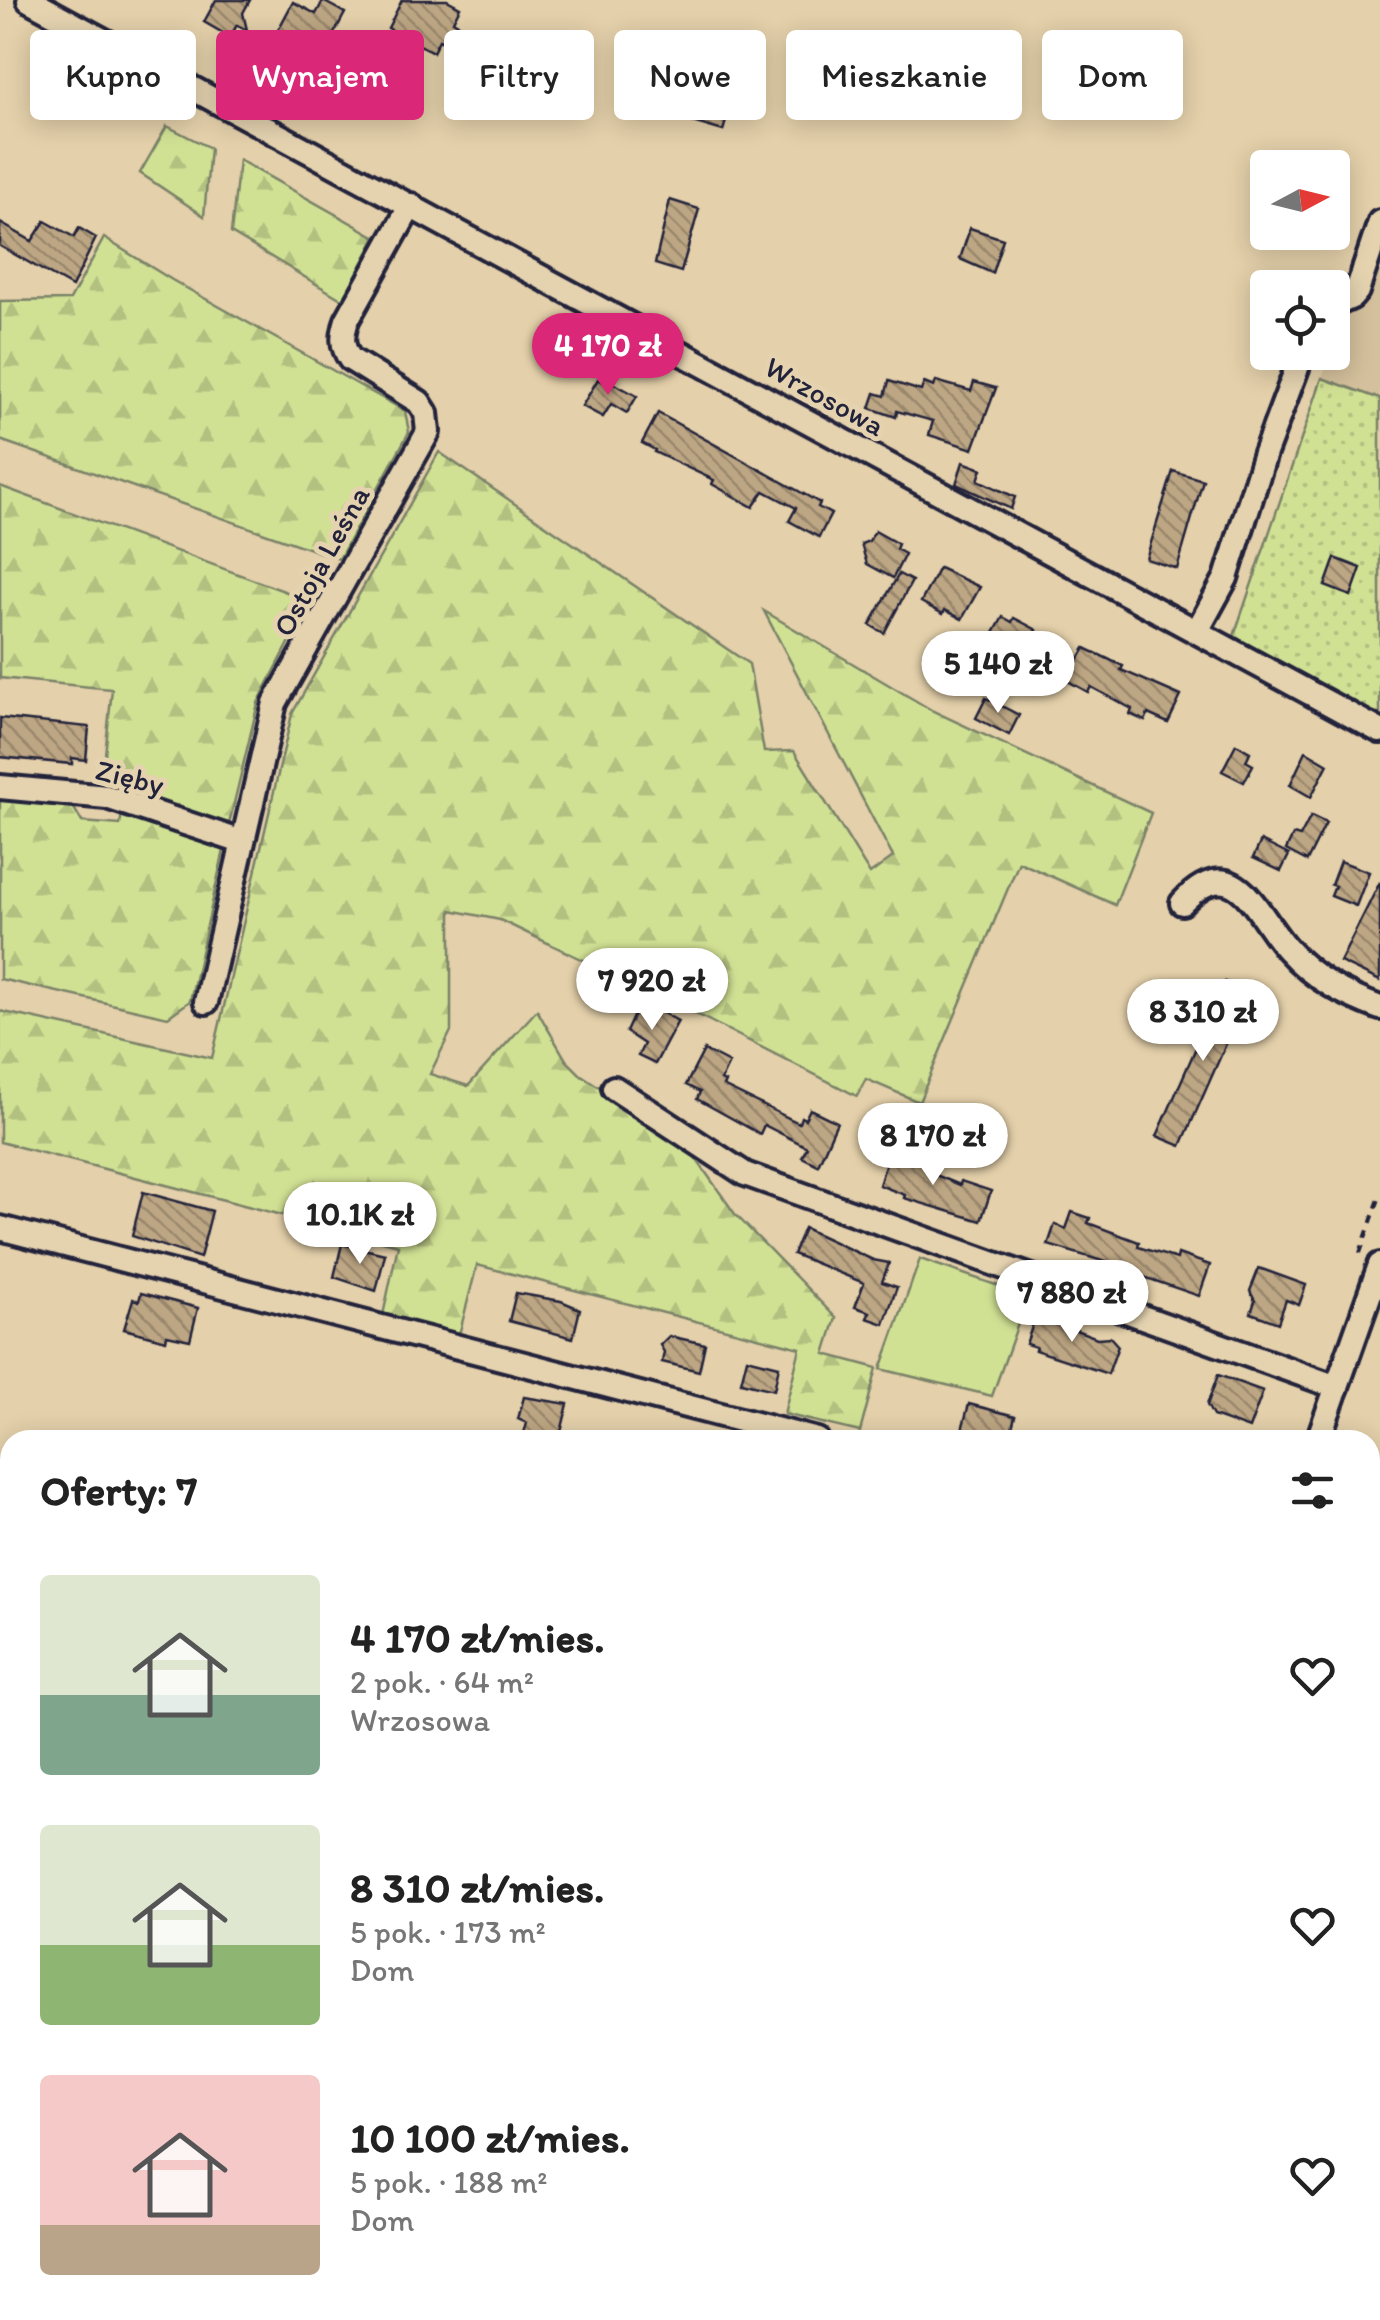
<!DOCTYPE html>
<html lang="pl">
<head>
<meta charset="utf-8">
<style>
	:root { --surface:#fff; --page:#f6f6f6; --text:#222; --muted:#767676; --accent:#db2777 }
	body { margin:0; font-family:Itim,sans-serif; background:var(--page); color:var(--text); height:100vh; display:flex; flex-direction:column; font-size:38px; white-space:nowrap }
	* { box-sizing:border-box; margin:0 }
	p { font-size:32px; color:var(--muted) }
	.icon { flex:none; width:55px; height:55px; fill:none; stroke:currentColor; stroke-width:2; stroke-linecap:round; stroke-linejoin:round }
	.map { position:relative; flex:1; overflow:hidden }
	.drawer { position:absolute; left:0px; top:1430px; width:1380px; height:890px; display:flex; flex-direction:column; background:var(--surface); border-radius:30px 30px 0 0; box-shadow:0 5px 25px #0003 }
	.drawer>* { flex:none }
	.guide { position:absolute; left:30px; top:30px; width:1320px; height:90px; display:flex; gap:20px }
	.needle { width:65px; rotate:83deg }
	.buttons { position:absolute; left:1250px; top:150px; display:grid; gap:20px }
	.buttons a { display:grid; place-items:center; width:100px; height:100px; border-radius:10px; background:var(--surface); box-shadow:0 5px 25px #0003; font-size:50px }
	.price { position:absolute; translate:-50% -85px; padding:0 22px; border-radius:35px; background:#fff; color:#222; font-size:32px; line-height:65px; filter:drop-shadow(0 2px 5px #0008) }
	.price::after { content:''; position:absolute; left:50%; top:60px; width:30px; height:22px; margin-left:-15px; background:inherit; clip-path:polygon(0 0,100% 0,50% 100%) }
	.price.active { background:var(--accent); color:#fff }
	ul { padding:0; list-style:none }
	li { display:flex; align-items:center; gap:30px; height:250px; padding:0 40px }
	li span { display:grid; place-items:center; flex:none; width:280px; height:200px; border-radius:10px; color:#555 }
	li>.icon { margin-inline-start:auto }
	span .icon { width:120px; height:120px; fill:#fffc; stroke-width:1 }
	li b { font-size:42px }
	h2 { display:flex; justify-content:space-between; align-items:center; height:120px; padding:0 40px; font-size:42px }
	.chip { padding:0 35px; border-radius:10px; background:var(--surface); box-shadow:0 5px 25px #0003; font-size:35px; line-height:90px }
	.chip.active { background:var(--accent); color:#fff }
	.map>svg:first-child { display:block }
</style>
</head>
<body>
<div class="map">
<svg width="1380" height="2320" viewBox="0 0 1380 2320">
	<defs>
		<pattern id="forest-firs" width="22" height="20" patternUnits="userSpaceOnUse" patternTransform="scale(2.5)"><rect width="22" height="20" fill="#d1e194"/><path d="M5 1l3.5 6h-7zM16 11l3.5 6h-7z" fill="#b3c180"/></pattern>
		<pattern id="park-dots" width="8" height="8" patternUnits="userSpaceOnUse" patternTransform="scale(2.5)"><rect width="8" height="8" fill="#d1e194"/><path d="M2 2h.1M6 6h.1" fill="none" stroke="#b3c180" stroke-width="1.8" stroke-linecap="round"/></pattern>
		<pattern id="building-back-hatch" width="6" height="6" patternUnits="userSpaceOnUse" patternTransform="scale(2.5)"><rect width="6" height="6" fill="#bda683"/><path d="M-1 5l2 2M0 0l6 6M5-1l2 2" fill="none" stroke="#99876c"/></pattern>
	</defs>
	<rect width="100%" height="100%" fill="#e4d0aa"/>
	<filter id="ink" filterUnits="userSpaceOnUse"><feTurbulence type="fractalNoise" baseFrequency=".01" numOctaves="2"/><feDisplacementMap in="SourceGraphic" scale="20" xChannelSelector="R" yChannelSelector="G"/><feConvolveMatrix kernelMatrix="1 2 1 2 8 2 1 2 1" color-interpolation-filters="sRGB"/></filter>
	<g filter="url(#ink)">
		<!-- built -->
		<g fill="#d4c09c">
			<path d="M1380,204V399L1322,378Z"/>
			<path d="M1380,1742V2320H1162L1159,2310H1370V1744Z"/>
		</g>
		<!-- grass -->
		<g fill="#d1e194" stroke="#7a8268" stroke-width="2.5">
			<path d="M920,1259L1028,1296L992,1396L881,1369Z"/>
			<path d="M429,2310H1135L1138,2320H428Z"/>
		</g>
		<!-- forest -->
		<g fill="url(#forest-firs)" stroke="#7a8268" stroke-width="2.5">
			<path d="M167,126L210,148L204,216L140,173Z"/>
			<path d="M239,160L376,237L343,300L231,233Z"/>
			<path d="M104,238L172,280L405,411L409,432L339,559L0,440V301L70,300Z"/>
			<path d="M439,452L749,664L764,752L794,751L870,874L893,857L764,611L933,711L1151,813L1115,905L1019,862L919,1102L866,1079L857,1096L704,1018L500,920L451,910V1031L430,1074L468,1086L537,1010L566,1060L580,1074L687,1146L735,1214L836,1318L825,1354L877,1368L860,1432L784,1414L800,1348L477,1265L460,1331L450,1337L382,1320L398,1245L0,1142V1011L212,1058L292,714Z"/>
			<path d="M0,486L311,601L258,703L229,824L212,826L102,783L112,689L0,678Z"/>
			<path d="M0,796L71,803L82,822L120,825L122,813L224,850L190,1001L168,1017L0,979Z"/>
			<path d="M0,1458L10,1461V1974L0,1976Z"/>
			<path d="M10,2033V2310H425L424,2320H0V2035Z"/>
		</g>
		<!-- park -->
		<path fill="url(#park-dots)" stroke="#7a8268" stroke-width="2.5" d="M1322,378L1380,399V716L1234,636Z"/>
		<!-- building -->
		<g fill="url(#building-back-hatch)" stroke="#22223b" stroke-width="2.5">
			<path d="M216,0H250L243,13L247,30L237,25L230,37L204,22Z"/>
			<path d="M402,0H447L460,7L453,21L468,30L458,49L439,40L433,52L388,28Z"/>
			<path d="M323,1L345,13L322,56L277,32L293,2L316,14Z"/>
			<path d="M717,42L747,50L723,131L692,122Z"/>
			<path d="M670,200L699,209L681,272L655,264Z"/>
			<path d="M45,221L74,237L79,228L96,238L72,287L0,246V223L32,241Z"/>
			<path d="M970,228L1003,239L992,273L960,259Z"/>
			<path d="M598,379L607,384L609,381L637,396L627,413L611,404L603,417L582,406Z"/>
			<path d="M889,381L921,391L924,383L934,387L936,381L971,391L974,382L996,388L973,449L929,435L933,421L897,411L896,417L870,408L875,393L885,396Z"/>
			<path d="M658,413L820,503L818,507L831,514L819,537L789,521L796,508L764,491L753,507L712,484L714,480L654,452L655,450L642,443Z"/>
			<path d="M963,462L982,469L978,480L1015,497L1011,509L956,484Z"/>
			<path d="M1173,471L1203,480L1177,569L1146,559Z"/>
			<path d="M875,531L898,544L896,549L905,554L893,578L867,564L861,544L869,541Z"/>
			<path d="M1335,558L1361,568L1351,596L1325,586Z"/>
			<path d="M939,568L980,587L962,619L945,610L943,614L921,602Z"/>
			<path d="M899,574L912,581L884,633L870,625Z"/>
			<path d="M1003,617L1012,622L1014,618L1037,630L1035,635L1045,640L1026,674L984,651Z"/>
			<path d="M1085,648L1123,666L1121,670L1181,696L1168,723L1148,714L1145,721L1130,714L1132,709L1091,687L1088,692L1066,680Z"/>
			<path d="M986,698L1019,715L1009,735L976,718Z"/>
			<path d="M0,718L89,727L86,760L72,758V764L0,757Z"/>
			<path d="M1236,744L1250,752L1246,761L1253,765L1244,782L1222,771Z"/>
			<path d="M1306,751L1328,764L1311,797L1290,785Z"/>
			<path d="M1311,816L1326,823L1307,861L1286,850L1293,835L1300,837Z"/>
			<path d="M1261,841L1289,855L1281,871L1253,858Z"/>
			<path d="M1340,861L1369,872L1356,906L1331,896L1335,886L1331,885Z"/>
			<path d="M1380,882V981L1340,962Z"/>
			<path d="M1225,982L1249,992L1181,1146L1157,1136Z"/>
			<path d="M637,1008L652,1015L655,1009L678,1021L655,1064L638,1056L644,1044L626,1032Z"/>
			<path d="M704,1050L729,1063L721,1080L725,1082L723,1086L799,1123L801,1117L805,1119L810,1109L837,1122L818,1165L802,1157L807,1147L764,1125L760,1134L697,1099L700,1092L686,1085Z"/>
			<path d="M896,1152L929,1164L926,1171L960,1185L961,1181L991,1191L981,1221L904,1198L905,1195L879,1185L887,1160L892,1162Z"/>
			<path d="M143,1192L212,1211L200,1258L132,1236Z"/>
			<path d="M1072,1212L1090,1218L1088,1223L1139,1242L1138,1247L1177,1259L1178,1254L1210,1265L1199,1296L1141,1276L1139,1280L1111,1270L1113,1264L1048,1245L1055,1224L1066,1229Z"/>
			<path d="M804,1228L873,1260L889,1263L882,1282L897,1287L884,1324L867,1318L870,1312L855,1307L864,1283L793,1254Z"/>
			<path d="M342,1244L385,1254L376,1291L334,1277Z"/>
			<path d="M1259,1268L1306,1285L1299,1305L1286,1300L1278,1323L1251,1313L1255,1301L1250,1291Z"/>
			<path d="M141,1293L198,1308L190,1340L167,1335L166,1340L124,1329L133,1299L139,1301Z"/>
			<path d="M516,1293L561,1301L580,1309L573,1338L509,1321Z"/>
			<path d="M1036,1315L1097,1338L1110,1337L1118,1346L1108,1374L1035,1350L1036,1347L1026,1344Z"/>
			<path d="M669,1336L705,1344L699,1371L662,1362L664,1352L660,1345Z"/>
			<path d="M747,1358L779,1366L774,1390L741,1382Z"/>
			<path d="M1218,1375L1263,1391L1249,1429L1213,1416L1207,1405Z"/>
			<path d="M524,1397L568,1404L559,1440L524,1433L527,1423L518,1419Z"/>
			<path d="M969,1404L1015,1416L1009,1440L960,1437Z"/>
		</g>
		<g fill="none" stroke-linecap="round" stroke-linejoin="round">
			<!-- minor casing -->
			<g stroke="#22223b" stroke-width="30">
				<g id="minor">
					<path d="M29,0L1380,731"/>
					<path d="M1332,306L1352,297L1357,291L1380,222"/>
					<path d="M1197,631L1226,578L1265,453L1303,352"/>
					<path d="M0,787L107,797L242,842"/>
					<path d="M1182,903C1237,845 1257,918 1289,951C1314,979 1345,995 1380,1008"/>
					<path d="M206,1002L275,703L428,432L426,413L419,402L350,359C341,345 342,336 347,320L411,205"/>
					<path d="M614,1088L745,1174L1337,1387"/>
					<path d="M0,1228L817,1440"/>
					<path d="M1318,1440L1380,1265"/>
					<path d="M1370,1696L1380,1694"/>
					<path d="M0,2007L10,2005"/>
					<path d="M350,2310V2320"/>
				</g>
			</g>
			<!-- path -->
			<g stroke="#22223b" stroke-width="4" stroke-dasharray="8 8" stroke-linecap="butt">
				<path d="M1360,1253L1380,1196"/>
				<path d="M1370,1721L1380,1719"/>
				<path d="M0,1920L10,1921"/>
			</g>
			<!-- minor -->
			<use href="#minor" stroke="#e5d3b0" stroke-width="22"/>
		</g>
	</g>
	<g text-anchor="middle" dominant-baseline="central" stroke-width="10" stroke-linejoin="round" paint-order="stroke">
		<!-- street labels -->
		<g font-size="30" fill="#22223b" stroke="#e5d3b0">
			<text transform="translate(825 396) rotate(29)">Wrzosowa</text>
			<text transform="translate(321 561) rotate(-61)">Ostoja Leśna</text>
			<text transform="translate(130 777) rotate(14)">Zięby</text>
		</g>
	</g>
</svg>
<div class="buttons">
<a><svg class="needle" viewBox="-14 -14 28 28"><path d="M0-13l5 13h-10z" fill="#e53935"/><path d="M0 13l5-13h-10z" fill="#767676"/></svg></a>
<a><svg class="icon" aria-label="locate" viewBox="0 0 24 24"><circle cx="12" cy="12" r="6"/><path d="M12 2v4M12 18v4M2 12h4M18 12h4"/></svg></a>
</div>
<b class="price active" style="left:608px;top:398px">4 170 zł</b>
<b class="price" style="left:998px;top:716px">5 140 zł</b>
<b class="price" style="left:652px;top:1033px">7 920 zł</b>
<b class="price" style="left:1203px;top:1064px">8 310 zł</b>
<b class="price" style="left:933px;top:1188px">8 170 zł</b>
<b class="price" style="left:360px;top:1267px">10.1K zł</b>
<b class="price" style="left:1072px;top:1345px">7 880 zł</b>
<div class="guide">
<a class="chip">Kupno</a>
<a class="chip active">Wynajem</a>
<a class="chip">Filtry</a>
<a class="chip">Nowe</a>
<a class="chip">Mieszkanie</a>
<a class="chip">Dom</a>
</div>
<section class="drawer">
<h2>Oferty: 7<svg class="icon" aria-label="filters" viewBox="0 0 24 24"><path d="M4 7h16M4 17h16"/><circle cx="9" cy="7" r="2"/><circle cx="15" cy="17" r="2"/></svg></h2>
<ul>
<li><span style="background:linear-gradient(#dfe7d0 60%,#7fa58c 0)"><svg class="icon" aria-label="home" viewBox="0 0 24 24"><path d="M3 11l9-7 9 7M6 9v11h12V9"/></svg></span><div><b>4 170 zł/mies.</b><p>2 pok. · 64 m²</p><p>Wrzosowa</p></div><svg class="icon" aria-label="heart" viewBox="0 0 24 24"><path d="M12 20l-8-8c-3-5 5-10 8-4 3-6 11-1 8 4z"/></svg></li>
<li><span style="background:linear-gradient(#dfe7d0 60%,#8fb573 0)"><svg class="icon" aria-label="home" viewBox="0 0 24 24"><path d="M3 11l9-7 9 7M6 9v11h12V9"/></svg></span><div><b>8 310 zł/mies.</b><p>5 pok. · 173 m²</p><p>Dom</p></div><svg class="icon" aria-label="heart" viewBox="0 0 24 24"><path d="M12 20l-8-8c-3-5 5-10 8-4 3-6 11-1 8 4z"/></svg></li>
<li><span style="background:linear-gradient(#f6c9c9 75%,#b9a48a 0)"><svg class="icon" aria-label="home" viewBox="0 0 24 24"><path d="M3 11l9-7 9 7M6 9v11h12V9"/></svg></span><div><b>10 100 zł/mies.</b><p>5 pok. · 188 m²</p><p>Dom</p></div><svg class="icon" aria-label="heart" viewBox="0 0 24 24"><path d="M12 20l-8-8c-3-5 5-10 8-4 3-6 11-1 8 4z"/></svg></li>
</ul>
</section>
</div>
</body>
</html>
